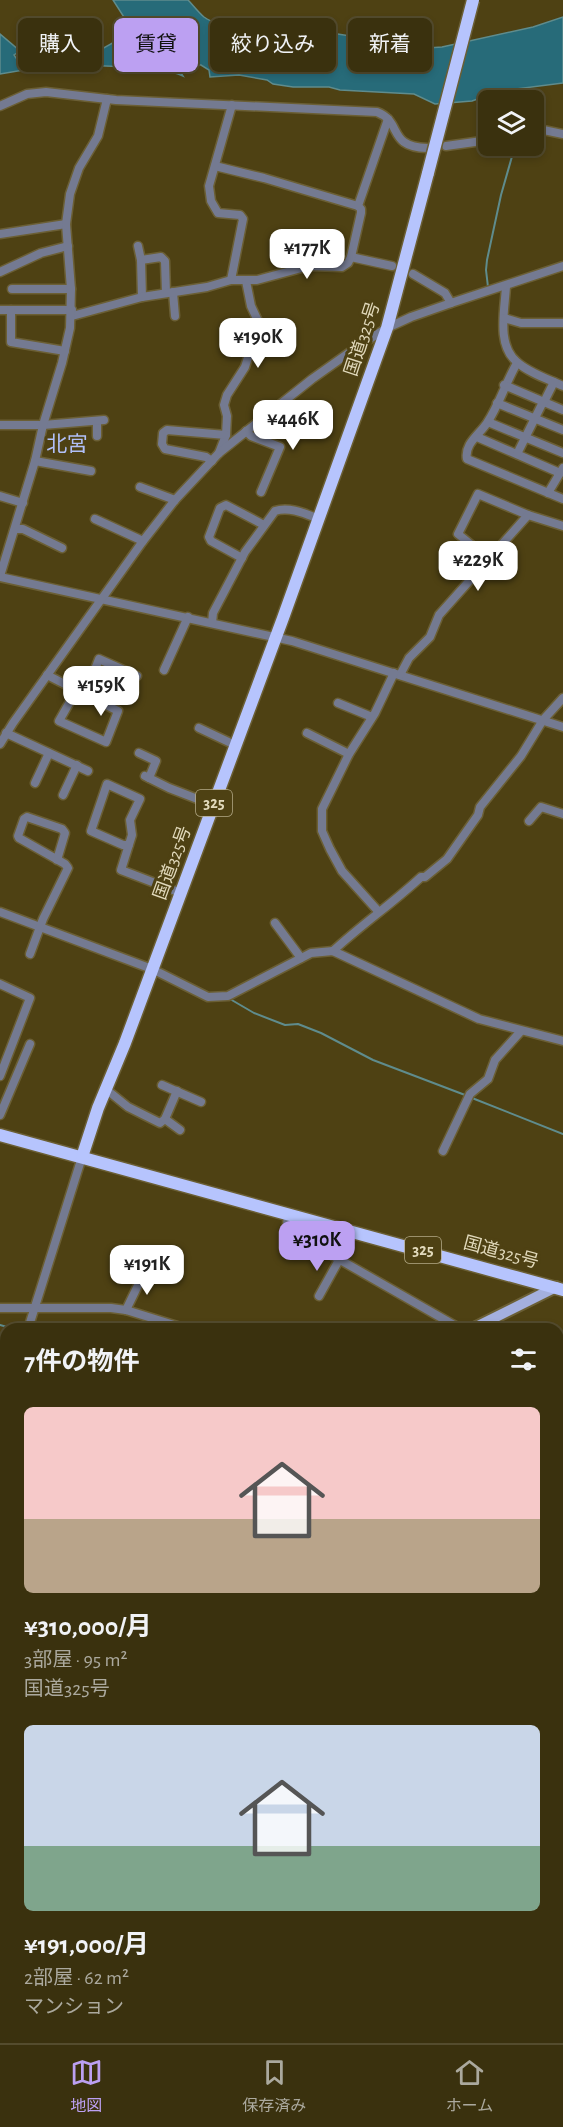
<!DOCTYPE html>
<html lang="ja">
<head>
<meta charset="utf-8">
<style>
	:root { --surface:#3a310e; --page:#413917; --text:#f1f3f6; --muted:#aba99e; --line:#544c2e; --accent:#bca0f2 }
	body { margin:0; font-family:"Alegreya Sans","Noto Sans JP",sans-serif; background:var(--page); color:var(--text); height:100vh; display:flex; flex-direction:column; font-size:22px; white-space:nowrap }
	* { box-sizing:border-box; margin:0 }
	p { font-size:20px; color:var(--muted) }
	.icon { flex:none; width:33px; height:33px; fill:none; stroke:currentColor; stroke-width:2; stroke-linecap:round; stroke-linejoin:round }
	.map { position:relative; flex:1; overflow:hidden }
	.details { position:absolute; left:0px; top:1323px; width:564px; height:720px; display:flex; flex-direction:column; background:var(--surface); border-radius:18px 18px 0 0; box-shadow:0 3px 9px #0003,0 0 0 2px var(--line) }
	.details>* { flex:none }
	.banner { position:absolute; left:18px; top:18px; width:528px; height:54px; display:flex; gap:12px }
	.buttons { position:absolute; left:478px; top:90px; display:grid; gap:12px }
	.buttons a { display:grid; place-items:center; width:66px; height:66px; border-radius:9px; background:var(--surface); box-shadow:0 3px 9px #0003,0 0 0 2px var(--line); font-size:30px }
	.price { position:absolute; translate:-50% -51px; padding:0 14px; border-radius:12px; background:#fff; color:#222; font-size:20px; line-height:39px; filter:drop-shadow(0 2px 3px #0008) }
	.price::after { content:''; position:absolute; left:50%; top:36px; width:18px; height:14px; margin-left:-9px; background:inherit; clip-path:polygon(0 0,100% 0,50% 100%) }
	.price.on { background:var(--accent); color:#111 }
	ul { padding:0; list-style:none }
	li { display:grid; align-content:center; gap:12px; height:318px; padding:0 24px }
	li span { display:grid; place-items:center; height:186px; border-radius:9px; color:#555 }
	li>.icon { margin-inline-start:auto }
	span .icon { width:108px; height:108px; fill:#fffc; stroke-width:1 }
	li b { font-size:26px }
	h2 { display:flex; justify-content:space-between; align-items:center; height:72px; padding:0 24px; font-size:26px }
	.tag { padding:0 21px; border-radius:9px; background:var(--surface); box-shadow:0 3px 9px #0003,0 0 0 2px var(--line); font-size:21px; line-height:54px }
	.tag.on { background:var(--accent); color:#111 }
	.tabs { display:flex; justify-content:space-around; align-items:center; height:84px; border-top:2px solid var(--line); background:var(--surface); font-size:16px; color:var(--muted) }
	.tabs a { display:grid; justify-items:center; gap:3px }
	.tabs .on { color:var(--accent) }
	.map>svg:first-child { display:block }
</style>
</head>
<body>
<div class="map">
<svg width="563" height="2043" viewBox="0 0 563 2043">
	<rect width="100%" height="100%" fill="#4e4113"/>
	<!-- green -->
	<path fill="#1e653b" d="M0,1624L6,1626V1736H0Z"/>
	<!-- water -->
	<path fill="#276b79" stroke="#5f8c8d" stroke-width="1.5" d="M113,0H188C193,5 198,12 204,17C226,33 287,32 315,35L312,30L427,48L442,47L533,27L563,17V83L500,91L472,101L435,104L414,94L340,90L329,87H293L273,84L267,80L239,75L210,77L209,70L201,65L175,63L183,76C167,69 151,70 134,71L129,67L59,64L0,74V34L20,51L14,55L16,58C29,57 41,52 53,49C62,46 73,48 82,47L86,43L102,49L116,41L150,45L129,25Z"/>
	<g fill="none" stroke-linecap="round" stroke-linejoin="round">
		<!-- stream -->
		<g stroke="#5f8c8d" stroke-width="2">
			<path d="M488,287L486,270L487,260L501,195L515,146"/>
			<path d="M230,999L254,1013L285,1025L298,1024L321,1033L373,1060L465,1095"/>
			<path d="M472,1098L563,1134"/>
			<path d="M0,1325L14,1329"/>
			<path d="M558,1445L563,1446"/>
			<path d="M558,1711L563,1701"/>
			<path d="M0,1927L3,1919"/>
			<path d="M408,2043L409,2040"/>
		</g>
		<!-- river -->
		<g stroke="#276b79" stroke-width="15">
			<path d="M0,1800L6,1799"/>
			<path d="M361,2043L363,2037"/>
		</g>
		<!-- minor casing -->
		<g stroke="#6b5f35" stroke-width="11">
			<g id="minor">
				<path d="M0,106L27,94L46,92L116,100L377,112C403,122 387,147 427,148"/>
				<path d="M534,128L563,134"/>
				<path d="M446,146L489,140"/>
				<path d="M215,166L264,178L358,206"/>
				<path d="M0,234L66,224"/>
				<path d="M138,246L141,260L142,297"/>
				<path d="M351,257L392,266"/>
				<path d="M141,260L161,257L165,261L166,293"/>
				<path d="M0,272L41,253L68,246"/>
				<path d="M413,274L445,293L451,303"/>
				<path d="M231,280L243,219L240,215L218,213L211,201L209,186L232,105"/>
				<path d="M506,286C505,309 496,345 517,362C529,373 548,379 563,386"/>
				<path d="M12,289H71"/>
				<path d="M173,292L175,316"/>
				<path d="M0,310H72"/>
				<path d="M11,310V342L65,351"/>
				<path d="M72,316L142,297L207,287L231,280H257L309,266L342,267L348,263L351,257L361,213V209L358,206L388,119"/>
				<path d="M504,318L521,323H563"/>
				<path d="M517,363C506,382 499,405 487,423C479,435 464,444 467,459L563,499"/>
				<path d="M504,385L563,410"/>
				<path d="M544,402L554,382"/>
				<path d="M497,403L563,430"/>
				<path d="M97,421V436"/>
				<path d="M488,422L563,453"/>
				<path d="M0,425H43L104,420"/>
				<path d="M246,431L251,436L280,447L261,492"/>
				<path d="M477,437L560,473"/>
				<path d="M219,453L226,435L227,416L224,405L227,395L245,367L259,323L251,306L246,281"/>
				<path d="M517,454L543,402"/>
				<path d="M35,461L91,471"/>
				<path d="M212,461L206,457L165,449L162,444L163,433L167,430L226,435"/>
				<path d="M140,487L175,500"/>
				<path d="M548,493L563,468"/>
				<path d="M0,496L23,503"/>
				<path d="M95,519L143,541"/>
				<path d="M15,529H23L62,548"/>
				<path d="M242,558L211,541L209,537L220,508L226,505L264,525"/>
				<path d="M489,559L458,534L478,494L528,515"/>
				<path d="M0,576L35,461L43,425L62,363L70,328L71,289L66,224L70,194L79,168L98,136L107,99"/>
				<path d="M0,577L292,641L563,727"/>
				<path d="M212,623L213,613L245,552L275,511C289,506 306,514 319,519"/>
				<path d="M164,670L188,617"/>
				<path d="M47,675L118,711L106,742L59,721L76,691"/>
				<path d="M400,675L409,658L430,637L439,615L528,515L563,526"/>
				<path d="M85,695L99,659L137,676"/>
				<path d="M338,703L372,717"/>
				<path d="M199,728L235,745"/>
				<path d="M6,733L88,771"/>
				<path d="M307,733L349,754"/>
				<path d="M0,744L13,723L143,541L175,500L219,453L312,379L360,345L387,328L411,317L451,303L563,266"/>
				<path d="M139,753L156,761L149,778"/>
				<path d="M145,776L169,788L213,805"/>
				<path d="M35,783L49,753"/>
				<path d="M63,795L77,765"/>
				<path d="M529,821L541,807L563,814"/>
				<path d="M129,845H123L91,831L107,784L140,799L130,820L132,835L121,870L181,893"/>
				<path d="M378,911L342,871L330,849L322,831V809L349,754L375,713L394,673"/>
				<path d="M0,912L152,969L208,997L228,996L311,953L333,951L479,1019L563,1041"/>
				<path d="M275,923L301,958"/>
				<path d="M333,951C361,925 393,903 421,877H425L447,859L478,815L480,807L521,756L543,720L563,698"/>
				<path d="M30,954L43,919L68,868L65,864L19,838L18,836L24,819L27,817L62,829L65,833L57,860"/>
				<path d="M0,984L30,998L0,1076"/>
				<path d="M162,1085L201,1102"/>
				<path d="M107,1090L128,1107L160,1123L165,1119L177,1091"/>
				<path d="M0,1115L30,1044"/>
				<path d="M165,1119L180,1130"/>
				<path d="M443,1151L470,1094L488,1079L495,1060L521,1031"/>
				<path d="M289,1215C286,1223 286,1227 293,1233L461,1329"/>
				<path d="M319,1296L339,1260"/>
				<path d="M0,1308H111L126,1310L187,1329"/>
				<path d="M126,1310L145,1271"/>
				<path d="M28,1329L82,1157"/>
				<path d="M558,1363L563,1365"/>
				<path d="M0,1416L6,1397"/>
				<path d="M558,1426L563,1422"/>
				<path d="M558,1519L563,1520"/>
				<path d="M0,1602L6,1603"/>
				<path d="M558,1720L563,1711"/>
				<path d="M0,1916L6,1917"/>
				<path d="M116,2037L118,2043"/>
				<path d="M128,2037L132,2043"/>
				<path d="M76,2043L84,2037"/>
				<path d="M147,2043L155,2037"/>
				<path d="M193,2043V2037"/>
			</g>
		</g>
		<!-- major casing -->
		<g stroke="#6b5f35" stroke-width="14">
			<g id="major">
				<path d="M472,1329L556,1287"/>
				<path d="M0,1419L6,1420"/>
			</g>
		</g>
		<!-- highway casing -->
		<g stroke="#6b5f35" stroke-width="15">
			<g id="highway">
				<path d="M0,1135L563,1290"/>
				<path d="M82,1157L98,1108L125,1043L283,618L387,328L428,173"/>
			</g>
		</g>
		<!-- minor -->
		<use href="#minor" stroke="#747a91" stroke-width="8"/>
		<!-- major -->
		<use href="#major" stroke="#a4b0df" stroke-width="10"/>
		<!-- highway -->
		<use href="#highway" stroke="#b6c4fd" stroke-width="12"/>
		<!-- highway-bridge casing -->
		<g stroke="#6b5f35" stroke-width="15" stroke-linecap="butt">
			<path id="highway-bridge" d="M428,173L473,0"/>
		</g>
		<!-- highway-bridge -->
		<use href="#highway-bridge" stroke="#b6c4fd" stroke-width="12"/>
	</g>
	<g text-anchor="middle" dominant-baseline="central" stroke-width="6" stroke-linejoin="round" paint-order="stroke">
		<!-- shield labels -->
		<g fill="#4e4113" stroke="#b5ab89" stroke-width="1.5">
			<rect x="196" y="790" width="36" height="26" rx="4.5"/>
			<rect x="405" y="1237" width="36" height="26" rx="4.5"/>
		</g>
		<g font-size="16" font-weight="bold" fill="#e1d9bb">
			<text x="214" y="803">325</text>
			<text x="423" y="1250">325</text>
		</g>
		<!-- street labels -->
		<g font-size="18" fill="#e1d9bb" stroke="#4e4113">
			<text transform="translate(363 339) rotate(-72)">国道325号</text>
			<text transform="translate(173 863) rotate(-70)">国道325号</text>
			<text transform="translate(501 1253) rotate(15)">国道325号</text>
		</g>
		<!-- quarter labels -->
		<g font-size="21" fill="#b1bff7" stroke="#4e4113">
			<text x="67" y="444">北宮</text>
		</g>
	</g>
</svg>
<div class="buttons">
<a><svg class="icon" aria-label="layers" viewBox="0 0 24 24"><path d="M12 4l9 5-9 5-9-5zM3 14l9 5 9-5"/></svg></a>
</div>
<b class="price" style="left:307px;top:280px">¥177K</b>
<b class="price" style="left:258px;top:369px">¥190K</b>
<b class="price" style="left:293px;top:451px">¥446K</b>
<b class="price" style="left:478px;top:592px">¥229K</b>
<b class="price" style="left:101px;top:717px">¥159K</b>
<b class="price on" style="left:317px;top:1272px">¥310K</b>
<b class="price" style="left:147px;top:1296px">¥191K</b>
<div class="banner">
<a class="tag">購入</a>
<a class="tag on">賃貸</a>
<a class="tag">絞り込み</a>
<a class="tag">新着</a>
</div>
<section class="details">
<h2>7件の物件<svg class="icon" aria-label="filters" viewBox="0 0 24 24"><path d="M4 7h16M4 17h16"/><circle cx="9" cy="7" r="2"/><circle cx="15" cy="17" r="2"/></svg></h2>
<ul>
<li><span style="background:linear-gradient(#f6c9c9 60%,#b9a48a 0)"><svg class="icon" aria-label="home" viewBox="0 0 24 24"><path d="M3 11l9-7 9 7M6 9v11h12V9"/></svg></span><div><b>¥310,000/月</b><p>3部屋 · 95 m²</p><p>国道325号</p></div></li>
<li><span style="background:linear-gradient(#c9d6e8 65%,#7fa58c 0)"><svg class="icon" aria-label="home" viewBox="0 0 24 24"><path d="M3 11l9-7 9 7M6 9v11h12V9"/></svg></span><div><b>¥191,000/月</b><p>2部屋 · 62 m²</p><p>マンション</p></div></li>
</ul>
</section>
</div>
<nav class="tabs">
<a class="on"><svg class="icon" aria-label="map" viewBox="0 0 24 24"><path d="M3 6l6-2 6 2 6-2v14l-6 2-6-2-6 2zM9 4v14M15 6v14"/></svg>地図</a>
<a><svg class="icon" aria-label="saved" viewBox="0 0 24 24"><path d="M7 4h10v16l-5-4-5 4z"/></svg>保存済み</a>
<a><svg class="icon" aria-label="home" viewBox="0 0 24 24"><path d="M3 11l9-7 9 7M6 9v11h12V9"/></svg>ホーム</a>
</nav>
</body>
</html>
